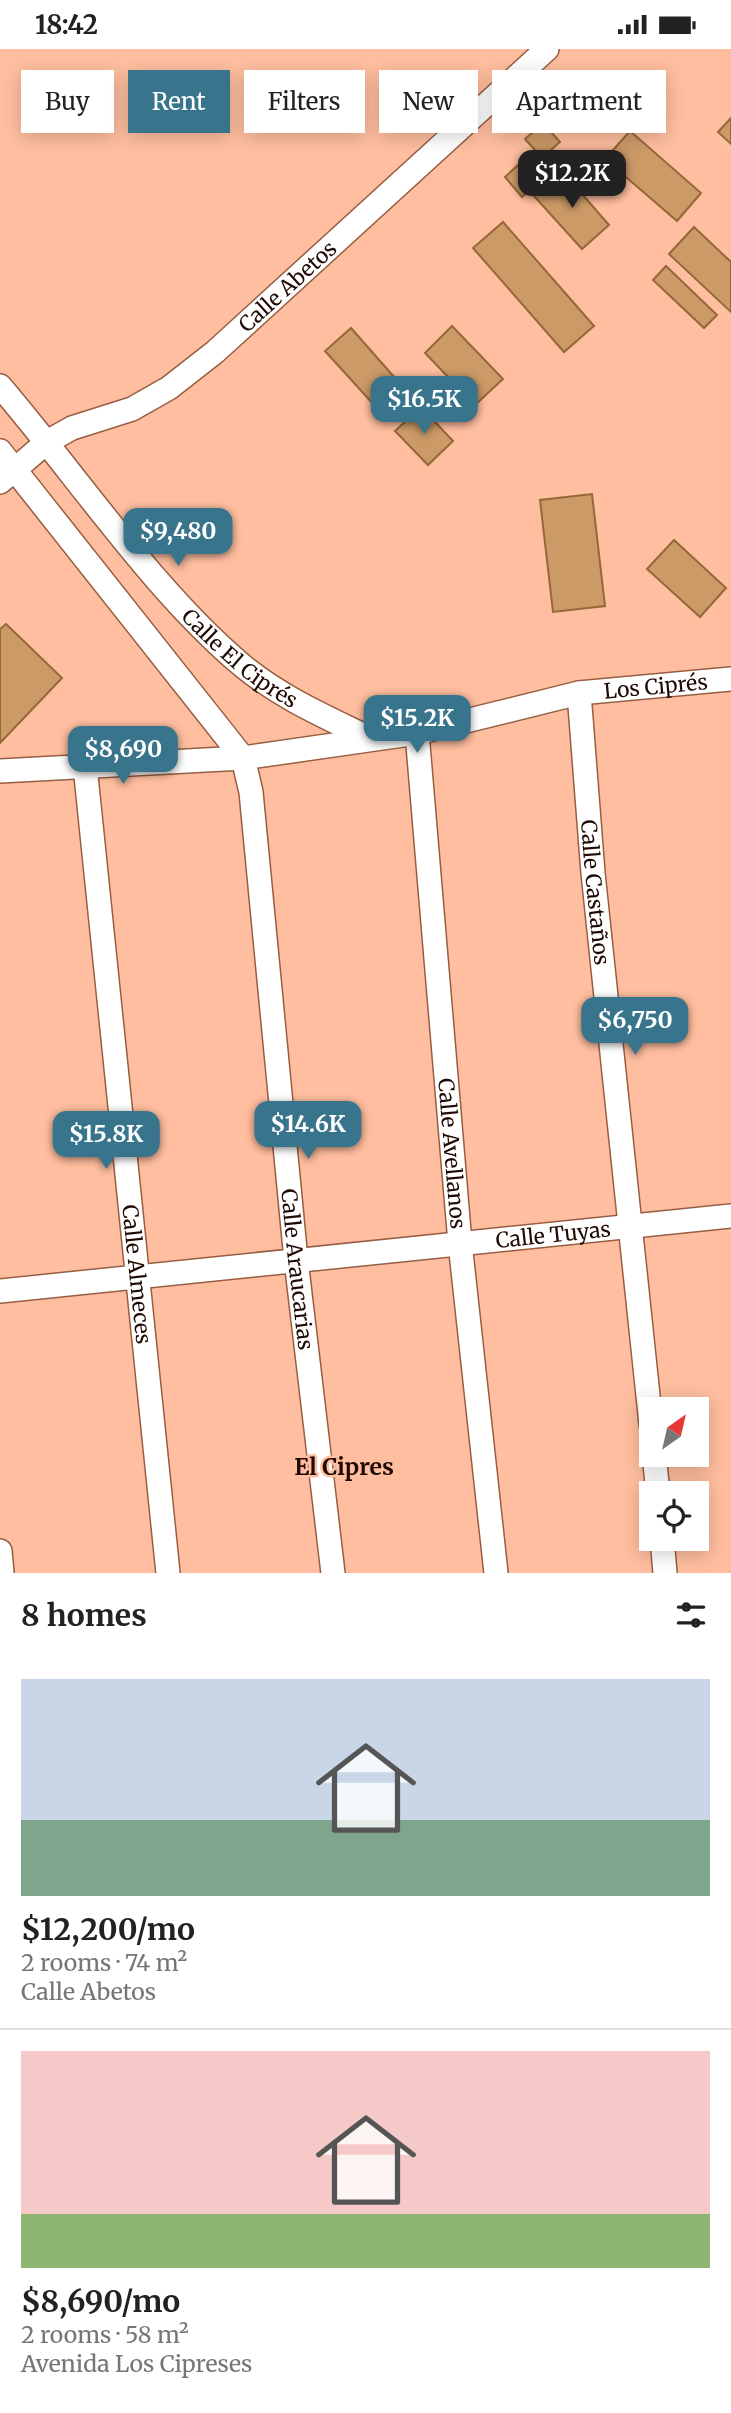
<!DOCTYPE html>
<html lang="en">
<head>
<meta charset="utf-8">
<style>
	:root { --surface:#fff; --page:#f2f2f2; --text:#222; --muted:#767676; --line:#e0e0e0; --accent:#38748c }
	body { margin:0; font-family:Merriweather,serif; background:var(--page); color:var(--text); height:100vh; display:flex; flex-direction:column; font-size:26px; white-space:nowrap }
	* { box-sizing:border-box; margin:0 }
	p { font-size:23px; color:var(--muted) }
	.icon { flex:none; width:38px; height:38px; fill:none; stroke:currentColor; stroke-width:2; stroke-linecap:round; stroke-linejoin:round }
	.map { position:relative; height:1524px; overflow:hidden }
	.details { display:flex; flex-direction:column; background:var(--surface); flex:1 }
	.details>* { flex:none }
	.banner { position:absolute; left:21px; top:21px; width:690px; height:63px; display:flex; gap:14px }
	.needle { width:46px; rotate:34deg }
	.buttons { position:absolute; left:639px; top:1348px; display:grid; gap:14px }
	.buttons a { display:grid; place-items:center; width:70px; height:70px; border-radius:0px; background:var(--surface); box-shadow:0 4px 18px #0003; font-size:35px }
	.price { position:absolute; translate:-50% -60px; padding:0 16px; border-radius:14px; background:var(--accent); color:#fff; font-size:23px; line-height:46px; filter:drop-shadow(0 2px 4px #0008) }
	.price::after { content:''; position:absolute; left:50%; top:42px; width:21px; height:16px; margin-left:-10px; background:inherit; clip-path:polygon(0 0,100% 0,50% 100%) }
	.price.selected { background:#222; color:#fff }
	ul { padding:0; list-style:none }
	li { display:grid; align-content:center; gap:14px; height:371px; padding:0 21px }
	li+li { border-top:2px solid var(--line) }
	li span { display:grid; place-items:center; height:217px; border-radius:0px; color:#555 }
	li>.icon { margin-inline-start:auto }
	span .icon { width:126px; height:126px; fill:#fffc; stroke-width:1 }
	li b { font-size:30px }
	h2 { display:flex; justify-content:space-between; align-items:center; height:84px; padding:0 21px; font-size:30px }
	.pill { padding:0 24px; border-radius:0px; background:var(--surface); box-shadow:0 4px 18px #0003; font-size:24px; line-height:63px }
	.pill.selected { background:var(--accent); color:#fff }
	.status { display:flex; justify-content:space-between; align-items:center; height:49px; padding:0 35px; background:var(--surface); direction:ltr }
	.status svg { height:19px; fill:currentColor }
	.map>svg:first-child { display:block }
</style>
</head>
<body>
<div class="status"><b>18:42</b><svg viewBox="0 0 49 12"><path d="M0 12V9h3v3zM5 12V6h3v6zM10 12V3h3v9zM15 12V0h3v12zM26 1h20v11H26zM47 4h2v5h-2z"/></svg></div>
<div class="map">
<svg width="731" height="1524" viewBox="0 0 731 1524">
	<rect width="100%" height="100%" fill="#ffbe9f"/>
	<!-- building -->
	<g fill="#cc9a67" stroke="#946838" stroke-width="2">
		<path d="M731,69V95L718,83Z"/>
		<path d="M543,74L560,93L542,109L525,90Z"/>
		<path d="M630,82L701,144L677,172L605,110Z"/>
		<path d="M518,116L536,136L522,148L505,128Z"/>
		<path d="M562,122L609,176L582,200L534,147Z"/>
		<path d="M503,173L594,277L564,303L473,199Z"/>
		<path d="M694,178L731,213V263L669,205Z"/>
		<path d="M666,217L717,266L704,279L653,231Z"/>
		<path d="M452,277L503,330L475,356L425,304Z"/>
		<path d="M351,279L410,346L385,368L325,302Z"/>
		<path d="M421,358L453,392L428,416L395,382Z"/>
		<path d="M592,445L605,557L553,563L540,451Z"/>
		<path d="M674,491L726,539L700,568L647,520Z"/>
		<path d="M6,575L62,629L0,694V580Z"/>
	</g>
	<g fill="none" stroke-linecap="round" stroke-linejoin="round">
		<!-- minor casing -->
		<g stroke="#975e42" stroke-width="26">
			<g id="minor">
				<path id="s1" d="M0,337C78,428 154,543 244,618C282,649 326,668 369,689"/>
				<path id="s2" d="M0,402L243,709L251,743L296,1211L333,1524"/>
				<path id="s3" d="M0,433L47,393L72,379L132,360L169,339L215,303L547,0"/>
				<path id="s4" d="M579,644L593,824L651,1375"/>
				<path id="s5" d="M417,684L460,1194L496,1524"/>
				<path id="s6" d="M85,717L168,1524"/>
				<path id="s7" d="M0,722L243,709L417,684L579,644L731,630"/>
				<path id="s8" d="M0,1242L731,1167"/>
				<path d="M654,1405L658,1444"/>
				<path d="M662,1489L665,1524"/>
				<path d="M0,1502L2,1524"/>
			</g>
		</g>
		<!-- minor -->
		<use href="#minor" stroke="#fff" stroke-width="23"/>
	</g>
	<g text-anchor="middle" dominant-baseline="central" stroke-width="5" stroke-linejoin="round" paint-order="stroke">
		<!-- street labels -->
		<g font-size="21" fill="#1f0902" stroke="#ffbe9f">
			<text stroke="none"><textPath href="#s3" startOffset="352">Calle Abetos</textPath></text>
			<text stroke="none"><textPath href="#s1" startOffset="364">Calle El Ciprés</textPath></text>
			<text stroke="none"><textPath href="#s7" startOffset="663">Los Ciprés</textPath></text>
			<text stroke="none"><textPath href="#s4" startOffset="200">Calle Castaños</textPath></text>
			<text stroke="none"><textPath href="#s5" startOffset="422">Calle Avellanos</textPath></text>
			<text stroke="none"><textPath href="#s8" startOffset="556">Calle Tuyas</textPath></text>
			<text stroke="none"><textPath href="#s2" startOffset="906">Calle Araucarias</textPath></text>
			<text stroke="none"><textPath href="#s6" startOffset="511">Calle Almeces</textPath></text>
		</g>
		<!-- neighbourhood labels -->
		<g font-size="23" font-weight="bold" fill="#1f0902" stroke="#ffbe9f">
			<text x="344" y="1417">El Cipres</text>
		</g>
	</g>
</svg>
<div class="buttons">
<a><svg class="needle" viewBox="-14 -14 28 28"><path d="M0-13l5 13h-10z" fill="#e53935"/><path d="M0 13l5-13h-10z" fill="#767676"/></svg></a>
<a><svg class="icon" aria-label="locate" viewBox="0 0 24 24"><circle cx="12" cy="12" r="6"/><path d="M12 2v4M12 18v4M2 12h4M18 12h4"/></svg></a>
</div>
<b class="price selected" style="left:572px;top:161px">$12.2K</b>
<b class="price" style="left:424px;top:387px">$16.5K</b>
<b class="price" style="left:178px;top:519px">$9,480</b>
<b class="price" style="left:417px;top:706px">$15.2K</b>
<b class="price" style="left:123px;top:737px">$8,690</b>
<b class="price" style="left:635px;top:1008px">$6,750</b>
<b class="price" style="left:308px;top:1112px">$14.6K</b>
<b class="price" style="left:106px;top:1122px">$15.8K</b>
<div class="banner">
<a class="pill">Buy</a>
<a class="pill selected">Rent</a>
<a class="pill">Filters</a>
<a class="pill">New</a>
<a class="pill">Apartment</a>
</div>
</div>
<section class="details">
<h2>8 homes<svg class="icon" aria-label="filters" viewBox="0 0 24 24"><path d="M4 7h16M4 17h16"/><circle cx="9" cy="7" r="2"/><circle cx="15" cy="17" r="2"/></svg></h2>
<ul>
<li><span style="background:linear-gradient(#c9d6e8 65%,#7fa58c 0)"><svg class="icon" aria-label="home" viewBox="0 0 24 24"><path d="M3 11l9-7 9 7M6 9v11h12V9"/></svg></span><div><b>$12,200/mo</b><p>2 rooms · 74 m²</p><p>Calle Abetos</p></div></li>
<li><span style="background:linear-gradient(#f6c9c9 75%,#8fb573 0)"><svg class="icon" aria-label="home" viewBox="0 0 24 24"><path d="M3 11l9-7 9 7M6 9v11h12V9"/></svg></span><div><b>$8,690/mo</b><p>2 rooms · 58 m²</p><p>Avenida Los Cipreses</p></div></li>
</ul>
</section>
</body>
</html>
